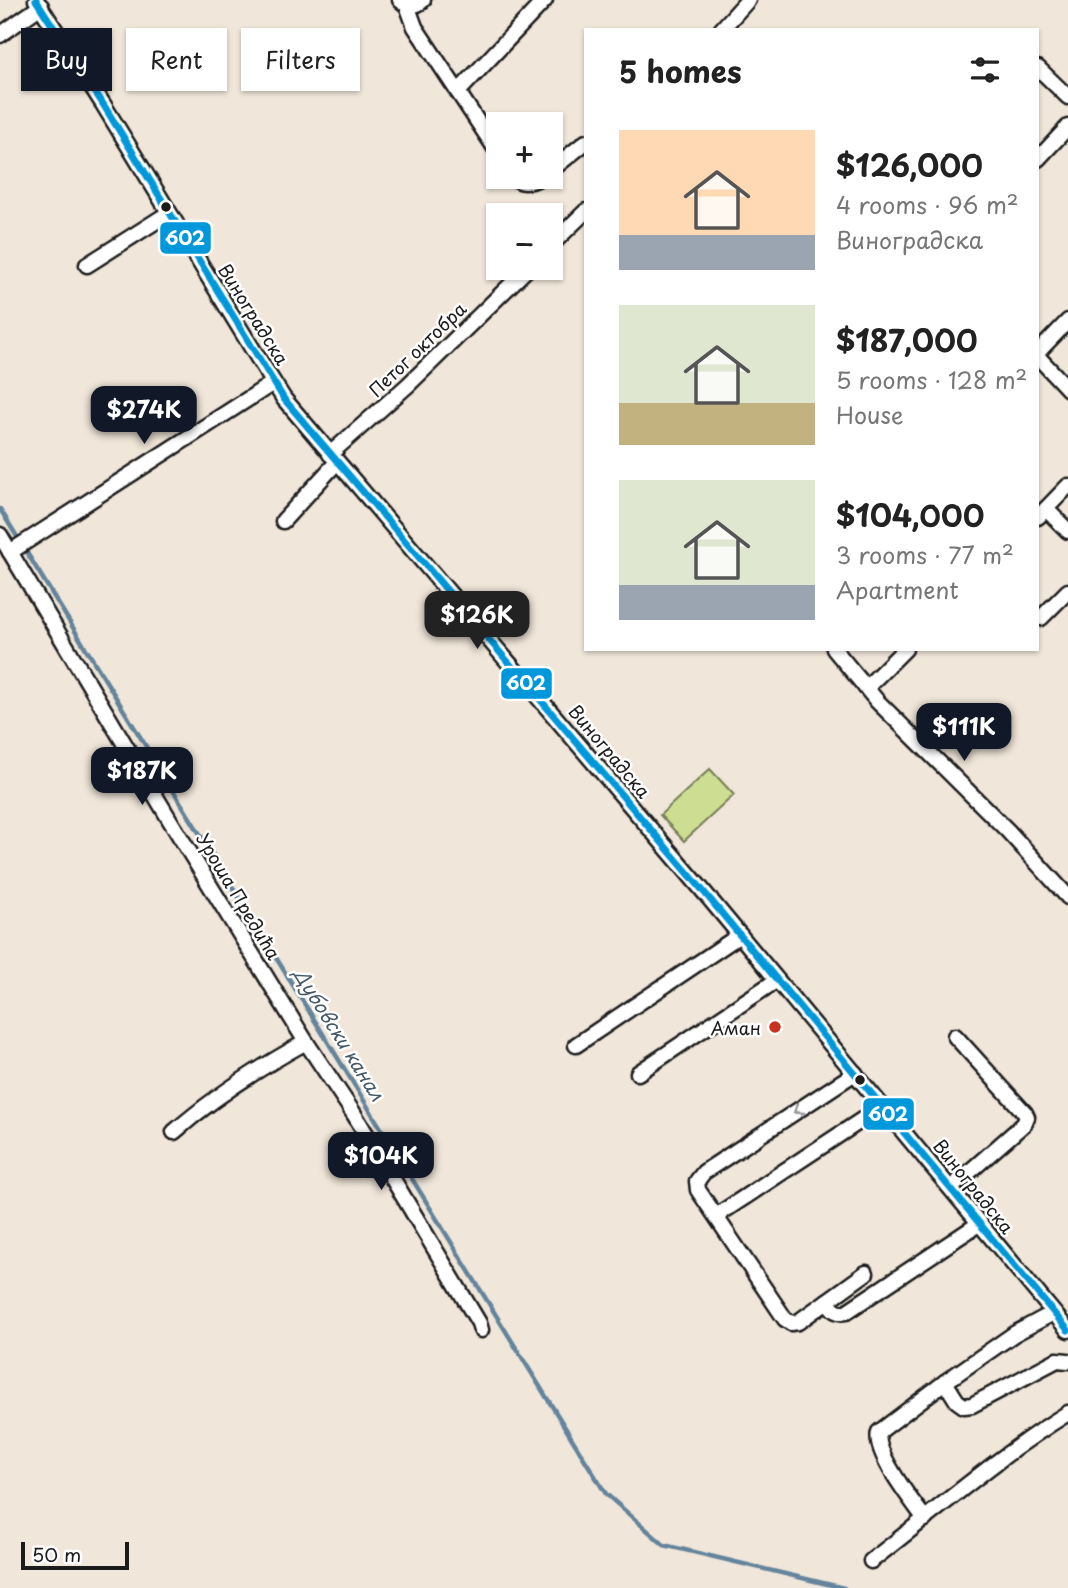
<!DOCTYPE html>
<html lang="en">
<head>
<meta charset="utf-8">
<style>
	:root { --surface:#fff; --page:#f6f6f6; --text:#222; --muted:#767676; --accent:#111827 }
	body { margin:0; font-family:"Playpen Sans",sans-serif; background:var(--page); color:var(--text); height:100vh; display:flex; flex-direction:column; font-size:26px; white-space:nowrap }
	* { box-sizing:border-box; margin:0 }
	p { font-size:23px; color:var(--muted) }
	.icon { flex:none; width:38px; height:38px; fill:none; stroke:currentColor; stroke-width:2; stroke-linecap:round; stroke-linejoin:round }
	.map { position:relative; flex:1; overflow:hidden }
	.details { position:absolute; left:584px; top:28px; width:455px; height:623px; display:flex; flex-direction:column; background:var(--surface); border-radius:0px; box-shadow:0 2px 5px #0004 }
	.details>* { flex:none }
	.guide { position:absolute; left:21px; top:28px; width:458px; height:63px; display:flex; gap:14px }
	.controls { position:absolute; left:486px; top:112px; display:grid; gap:14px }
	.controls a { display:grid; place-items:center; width:77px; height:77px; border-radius:0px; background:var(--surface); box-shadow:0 2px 5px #0004; font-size:35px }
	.scale { position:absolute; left:21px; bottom:18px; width:108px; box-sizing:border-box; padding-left:7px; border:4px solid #1c1c1c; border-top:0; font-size:19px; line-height:24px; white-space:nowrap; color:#1c1c1c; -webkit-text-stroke:5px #fff; paint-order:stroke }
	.price { position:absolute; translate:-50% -60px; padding:0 16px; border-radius:14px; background:var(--accent); color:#fff; font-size:23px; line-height:46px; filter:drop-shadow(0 2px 4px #0008) }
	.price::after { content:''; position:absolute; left:50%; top:42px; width:21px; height:16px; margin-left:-10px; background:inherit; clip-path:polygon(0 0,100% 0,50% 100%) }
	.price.selected { background:#222; color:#fff }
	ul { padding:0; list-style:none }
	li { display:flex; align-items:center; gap:21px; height:175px; padding:0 35px }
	li span { display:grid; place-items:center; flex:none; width:196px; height:140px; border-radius:0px; color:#555 }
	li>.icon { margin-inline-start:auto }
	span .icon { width:84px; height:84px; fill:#fffc; stroke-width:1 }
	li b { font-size:30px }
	h2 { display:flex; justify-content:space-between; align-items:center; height:84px; padding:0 35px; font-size:30px }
	.chip { padding:0 24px; border-radius:0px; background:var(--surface); box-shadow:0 2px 5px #0004; font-size:24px; line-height:63px }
	.chip.selected { background:var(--accent); color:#fff }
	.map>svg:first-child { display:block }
</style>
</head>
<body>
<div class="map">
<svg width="1068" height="1588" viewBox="0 0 1068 1588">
	<rect width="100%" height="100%" fill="#f0e6d9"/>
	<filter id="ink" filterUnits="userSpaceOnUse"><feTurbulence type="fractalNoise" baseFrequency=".0143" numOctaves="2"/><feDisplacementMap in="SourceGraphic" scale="14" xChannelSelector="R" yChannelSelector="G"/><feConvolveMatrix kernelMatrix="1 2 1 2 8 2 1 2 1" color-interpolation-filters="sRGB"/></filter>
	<g filter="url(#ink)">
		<!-- garden -->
		<path fill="#cdde92" stroke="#747d57" stroke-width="2" d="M710,769L734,795L684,841L660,815Z"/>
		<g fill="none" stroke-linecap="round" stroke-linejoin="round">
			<!-- stream -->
			<path stroke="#63849c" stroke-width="4.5" d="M0,509L606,1494L664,1545L844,1588"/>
			<!-- minor casing -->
			<g stroke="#1c1c1c" stroke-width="19">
				<g id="minor">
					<path d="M36,0L103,104L258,358L284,399L699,886L1068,1330"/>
					<path d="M400,0C408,7 416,7 423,0"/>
					<path d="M407,5L415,27L499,154"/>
					<path d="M721,30L748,0"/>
					<path d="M0,35L41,6"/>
					<path d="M1038,68L1068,97"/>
					<path d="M458,92L545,0"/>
					<path d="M1038,159L1068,127"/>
					<path d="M551,170L586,142"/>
					<path d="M514,177C522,185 532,182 541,177"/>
					<path d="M551,245L586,211"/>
					<path d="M87,265L169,213"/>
					<path d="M1038,352L1068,321"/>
					<path d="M1038,357L1068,389"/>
					<path d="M330,454L408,385L528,268"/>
					<path d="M1046,509L1068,531"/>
					<path d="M1038,517L1068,486"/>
					<path d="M283,521L337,462"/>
					<path d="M0,535L171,822L306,1042L354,1114L479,1323L481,1330"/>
					<path d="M10,552L273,383"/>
					<path d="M1041,618L1068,591"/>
					<path d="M834,649L877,701L1008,831L1068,897"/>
					<path d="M866,688L905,649"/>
					<path d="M576,1045L740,935"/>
					<path d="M638,1073L777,980"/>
					<path d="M855,1073L704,1172L697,1181L698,1190L785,1319L791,1323L798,1322L866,1273"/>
					<path d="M174,1132C215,1096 259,1068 306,1042"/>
					<path d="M951,1188L1024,1124L1027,1117L1025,1113L955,1036"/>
					<path d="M716,1216L883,1106"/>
					<path d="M827,1301C833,1309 835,1314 846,1312L980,1223"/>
					<path d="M945,1382L957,1401L964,1406L972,1405L1057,1360L1068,1361"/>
					<path d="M925,1519C912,1501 873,1452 879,1432L945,1382L1014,1334L1053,1313"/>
					<path d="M871,1561C936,1511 998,1456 1068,1413"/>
				</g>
			</g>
			<!-- minor -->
			<use href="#minor" stroke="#fff" stroke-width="14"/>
			<!-- bus-1 casing -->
			<g stroke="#fff" stroke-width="12">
				<path id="bus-1" d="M36,0L103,104L284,399L699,886L1068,1330"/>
			</g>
			<!-- bus-1 -->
			<use href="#bus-1" stroke="#0098da" stroke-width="7"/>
		</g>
		<!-- one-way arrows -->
		<defs><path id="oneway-chevron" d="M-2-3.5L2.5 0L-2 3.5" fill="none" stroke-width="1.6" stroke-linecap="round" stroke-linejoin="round" transform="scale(1.75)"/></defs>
		<use stroke="#999" href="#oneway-chevron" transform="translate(798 1110) rotate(147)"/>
	</g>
	<!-- markers -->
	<g fill="#1c1c1c" stroke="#fff" stroke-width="2.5">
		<circle cx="166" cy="207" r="6"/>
		<circle cx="860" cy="1080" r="6"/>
	</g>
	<circle fill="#c8321e" stroke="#fff" stroke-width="2.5" cx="775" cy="1027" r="7"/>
	<g text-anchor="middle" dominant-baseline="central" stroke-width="5" stroke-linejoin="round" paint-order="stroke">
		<!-- street labels -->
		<g font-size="18" fill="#1c1c1c" stroke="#fff">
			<text transform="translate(254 314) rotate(58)">Виноградска</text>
			<text transform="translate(417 349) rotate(-44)">Петог октобра</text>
			<text transform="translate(610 751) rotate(50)">Виноградска</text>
			<text transform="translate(239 896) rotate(59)">Уроша Предића</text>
			<text transform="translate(974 1186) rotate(51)">Виноградска</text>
		</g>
		<!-- poi labels -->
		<g font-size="18" fill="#1c1c1c" stroke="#fff" text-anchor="end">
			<text x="761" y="1027">Аман</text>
		</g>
		<!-- water labels -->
		<g font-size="19" font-style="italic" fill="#455967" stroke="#fff">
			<text transform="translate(340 1034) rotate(58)">Дубовски канал</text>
		</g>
	</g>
	<g stroke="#fff" stroke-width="2.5">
		<rect x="159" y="221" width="53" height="34" rx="7" fill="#0098da"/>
		<rect x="500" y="667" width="53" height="33" rx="7" fill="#0098da"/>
		<rect x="862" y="1097" width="53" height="34" rx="7" fill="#0098da"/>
	</g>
	<g font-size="19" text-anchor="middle" font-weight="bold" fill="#fff">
		<text x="185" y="245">602</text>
		<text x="526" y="690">602</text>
		<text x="888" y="1121">602</text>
	</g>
</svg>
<div class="controls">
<a>+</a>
<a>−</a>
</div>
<div class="scale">50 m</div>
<b class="price" style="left:144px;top:446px">$274K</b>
<b class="price selected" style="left:477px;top:651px">$126K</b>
<b class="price" style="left:964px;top:763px">$111K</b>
<b class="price" style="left:142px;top:807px">$187K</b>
<b class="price" style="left:381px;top:1192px">$104K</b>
<div class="guide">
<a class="chip selected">Buy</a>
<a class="chip">Rent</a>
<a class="chip">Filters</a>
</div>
<section class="details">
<h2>5 homes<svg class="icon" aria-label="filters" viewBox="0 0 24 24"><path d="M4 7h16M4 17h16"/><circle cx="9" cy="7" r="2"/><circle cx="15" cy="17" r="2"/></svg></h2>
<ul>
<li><span style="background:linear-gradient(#ffd9b3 75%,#9aa5b1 0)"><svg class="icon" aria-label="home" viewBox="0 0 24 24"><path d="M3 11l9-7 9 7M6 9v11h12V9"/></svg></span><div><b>$126,000</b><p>4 rooms · 96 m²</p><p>Виноградска</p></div></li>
<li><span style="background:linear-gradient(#dfe7d0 70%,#c2b280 0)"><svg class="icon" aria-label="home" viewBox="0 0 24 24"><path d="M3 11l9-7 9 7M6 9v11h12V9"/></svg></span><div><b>$187,000</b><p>5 rooms · 128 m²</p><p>House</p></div></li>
<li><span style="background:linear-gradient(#dfe7d0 75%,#9aa5b1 0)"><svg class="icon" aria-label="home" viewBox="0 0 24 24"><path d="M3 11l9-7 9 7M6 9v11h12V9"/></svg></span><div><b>$104,000</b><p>3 rooms · 77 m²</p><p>Apartment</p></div></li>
</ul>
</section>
</div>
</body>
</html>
